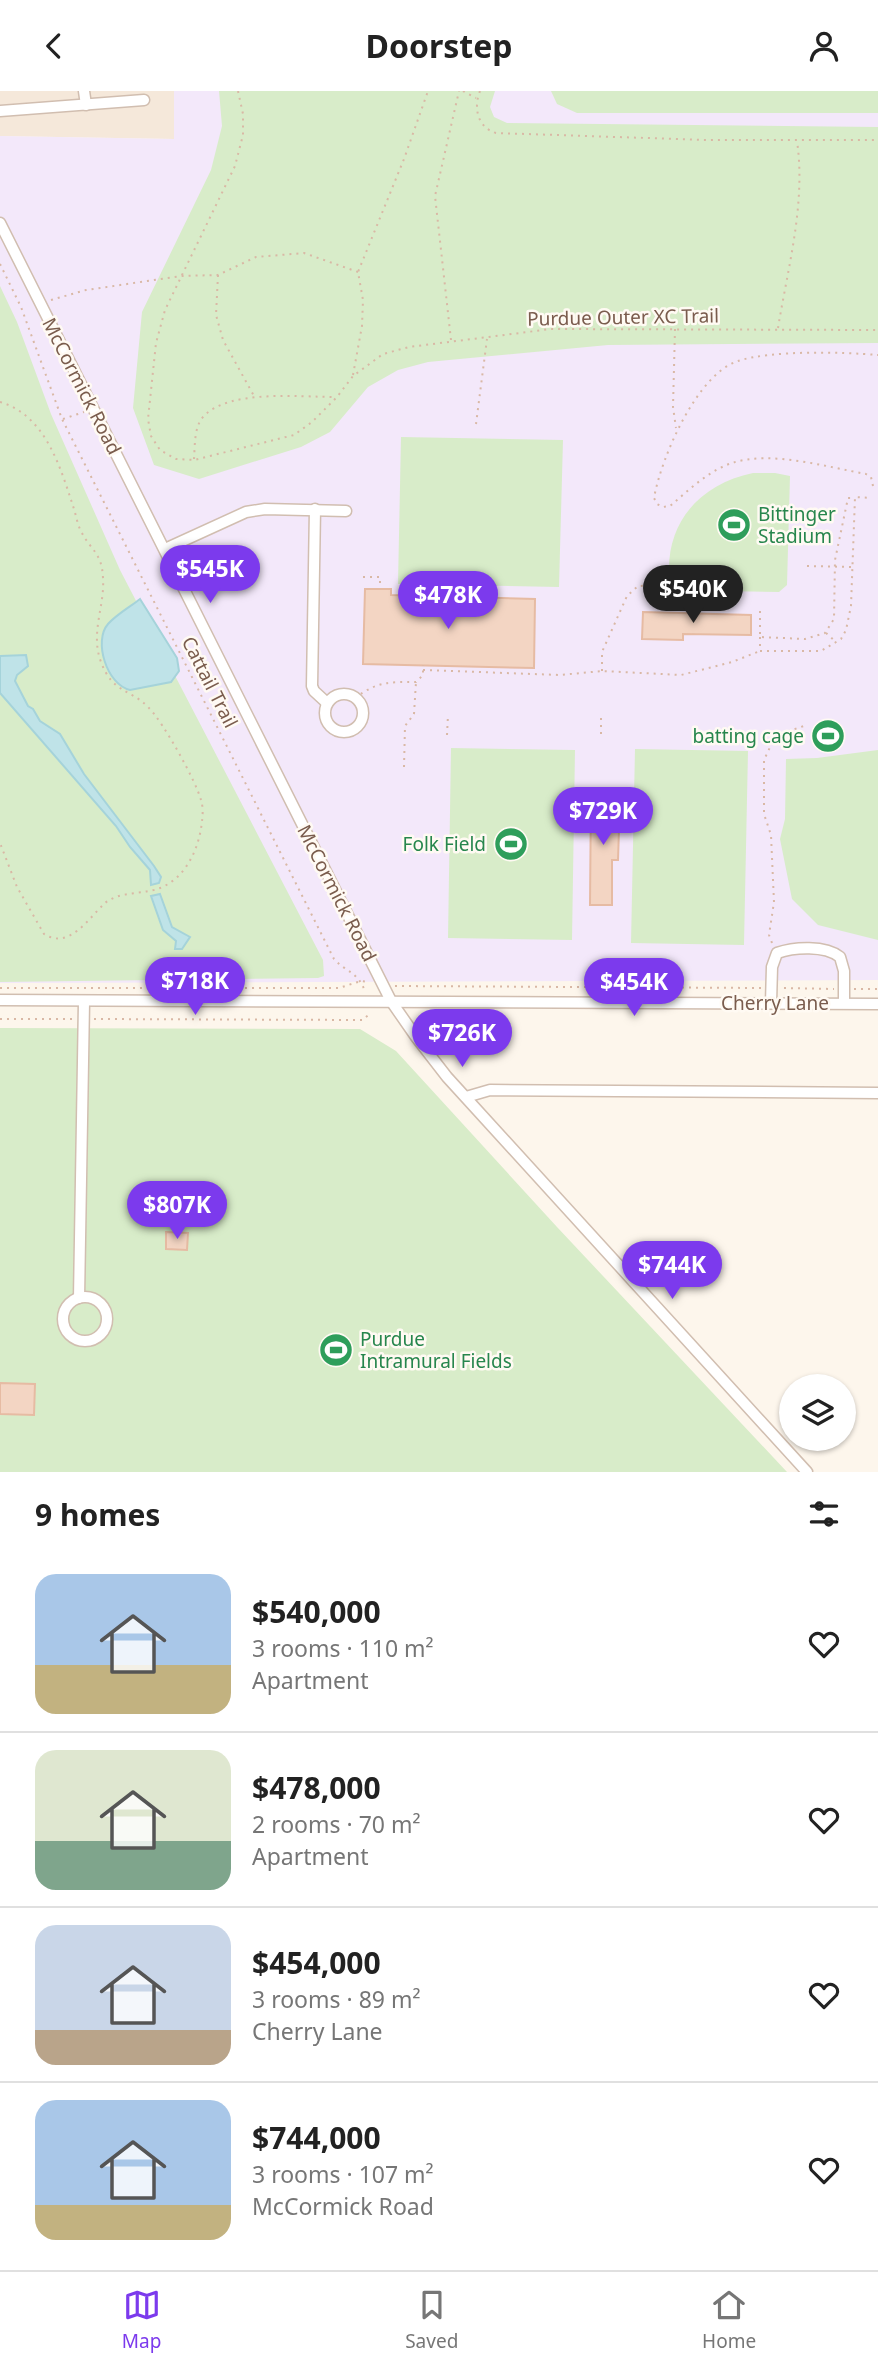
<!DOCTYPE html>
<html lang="en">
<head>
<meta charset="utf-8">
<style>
	:root { --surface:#fff; --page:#f2f2f2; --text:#222; --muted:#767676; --line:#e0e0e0; --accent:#7c3aed }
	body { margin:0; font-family:"Noto Sans",sans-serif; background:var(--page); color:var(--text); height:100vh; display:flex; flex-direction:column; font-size:26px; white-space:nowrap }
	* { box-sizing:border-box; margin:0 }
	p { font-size:23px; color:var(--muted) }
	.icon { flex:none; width:38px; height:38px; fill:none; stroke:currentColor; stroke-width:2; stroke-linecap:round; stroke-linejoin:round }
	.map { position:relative; height:1381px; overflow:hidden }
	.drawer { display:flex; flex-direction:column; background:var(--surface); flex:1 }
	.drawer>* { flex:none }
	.buttons { position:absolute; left:779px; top:1283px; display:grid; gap:14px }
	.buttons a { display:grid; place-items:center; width:77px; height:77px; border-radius:50%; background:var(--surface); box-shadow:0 2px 5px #0004; font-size:35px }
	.price { position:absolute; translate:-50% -60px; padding:0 16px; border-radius:24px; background:var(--accent); color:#fff; font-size:23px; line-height:46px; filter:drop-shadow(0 2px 4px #0008) }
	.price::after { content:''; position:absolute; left:50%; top:42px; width:21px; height:16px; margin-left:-10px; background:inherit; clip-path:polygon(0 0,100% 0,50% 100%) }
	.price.selected { background:#222; color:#fff }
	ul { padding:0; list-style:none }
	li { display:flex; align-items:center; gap:21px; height:175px; padding:0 35px }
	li+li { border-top:2px solid var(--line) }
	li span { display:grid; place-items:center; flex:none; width:196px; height:140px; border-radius:21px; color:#555 }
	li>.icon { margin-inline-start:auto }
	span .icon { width:84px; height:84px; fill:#fffc; stroke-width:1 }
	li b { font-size:30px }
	h2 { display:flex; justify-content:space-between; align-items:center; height:84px; padding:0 35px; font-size:30px }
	header { display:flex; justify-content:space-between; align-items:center; height:91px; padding:0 35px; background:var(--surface); font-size:32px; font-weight:700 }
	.tabs { display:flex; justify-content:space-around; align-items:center; height:98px; border-top:2px solid var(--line); background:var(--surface); font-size:19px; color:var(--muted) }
	.tabs a { display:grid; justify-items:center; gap:4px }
	.tabs .selected { color:var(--accent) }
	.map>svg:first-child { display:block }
</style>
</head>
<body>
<header><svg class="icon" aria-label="back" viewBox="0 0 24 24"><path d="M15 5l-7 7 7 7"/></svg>Doorstep<svg class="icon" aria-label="person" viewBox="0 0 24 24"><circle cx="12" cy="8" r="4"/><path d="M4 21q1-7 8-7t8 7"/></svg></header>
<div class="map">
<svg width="878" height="1381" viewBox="0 0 878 1381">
	<rect width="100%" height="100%" fill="#fdf6ec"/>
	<!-- residential -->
	<path fill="#f5e8da" d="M0,0H174V48L0,45Z"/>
	<!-- education -->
	<path fill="#f3e8fa" d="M174,0H878V889L0,892V45L174,48Z"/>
	<!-- green -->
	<g fill="#d8ecc9">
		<path d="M219,0H495L490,16L494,26L507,32L878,36V252L608,254L428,271L398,279L368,296L330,341L301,356L199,388L154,374L133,317L142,221L211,79L222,35Z"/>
		<path d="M551,0H878V22H577L557,13Z"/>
		<path d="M0,195L17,231L51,323L120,479L323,869L324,885L318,887L0,891Z"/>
		<path d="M401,346L563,349L559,496L398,493Z"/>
		<path d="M753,382H775L790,385L787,494L779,501L671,499C660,439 695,394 753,382Z"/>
		<path d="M451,657L575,659L572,849L448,847Z"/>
		<path d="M635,658L748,660L744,854L631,852Z"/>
		<path d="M878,659V849L818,834L792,808L780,748L785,728L786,668L817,667Z"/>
		<path d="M0,937L360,938L396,960L557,1136L787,1381H0Z"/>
	</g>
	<!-- water -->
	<g fill="#bfe3e8" stroke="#a5d3da" stroke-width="2">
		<path d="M140,508L177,567L179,580L171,591L130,599C107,594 93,550 108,533C117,523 130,516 140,508Z"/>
		<path d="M26,564L28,575L17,584L15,590L28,615L33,618L40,630L60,643L84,683L154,775L161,786L159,792L151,794L150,779L130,756L116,735L0,602V565Z"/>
		<path d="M160,803L172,836L190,846L182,858H175L176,850L163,839L151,805Z"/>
	</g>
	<!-- building -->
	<g fill="#f3d5c3" stroke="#e6bba3" stroke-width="2">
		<path d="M365,498H391V504L535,508L534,577L363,573Z"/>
		<path d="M643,521L751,524V544L683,543V549L642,548Z"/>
		<path d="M591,700L615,701L614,738H619L618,769H612V814H590Z"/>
		<path d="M166,1141L188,1142L187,1159L166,1158Z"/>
		<path d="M0,1292L35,1293L34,1324L0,1323Z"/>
	</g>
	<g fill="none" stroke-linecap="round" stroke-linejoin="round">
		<!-- minor casing -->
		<g stroke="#d1beb0" stroke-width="13">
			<g id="minor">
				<path d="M84,0L86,14"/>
				<path d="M0,20L144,9"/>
				<path d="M0,132L391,910L416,946L447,986L807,1381"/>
				<path d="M315,418L312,595L314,600L327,612"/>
				<path d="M165,458L246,421L265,418L346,420"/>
				<circle cx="344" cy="622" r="19"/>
				<path d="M0,909L878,913"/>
				<path d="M771,912L772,876L777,862C794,856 825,854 840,866L844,880V912"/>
				<path d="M466,1006L490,999L878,1002"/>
				<circle cx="85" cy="1228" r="22"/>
				<path d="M79,1207L84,911"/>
			</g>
		</g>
		<!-- path -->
		<g stroke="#d9b8a5" stroke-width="2" stroke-dasharray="2 5" stroke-linecap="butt">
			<path d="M238,0L243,23V44L235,75L165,219L156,252L148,328L151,345L160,359L176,368L194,369L294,344L312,331L337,306L353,285L383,263L409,256L551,238L878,239"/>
			<path d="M463,0L476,7"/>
			<path d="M480,0C473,17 478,37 496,42L707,49H878"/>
			<path d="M0,173L21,216L62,328L334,868C347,882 357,880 365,900"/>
			<path d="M218,184L216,224L223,249L254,305"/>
			<path d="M51,209L86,199L182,185L218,184L256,166L304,162L358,181"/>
			<path d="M778,237C788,176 806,112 797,50"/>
			<path d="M675,238L673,316L676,337"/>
			<path d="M451,249L435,105L459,0"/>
			<path d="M353,284L362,235L363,209L358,181L404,68L428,0"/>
			<path d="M0,311C45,324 60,375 73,415C76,423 77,433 81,440C90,459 102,461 103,487C105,515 90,542 101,571C113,603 130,597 149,617C163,631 196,690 201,709C203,715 203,724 202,730C199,761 182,795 149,800C134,803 116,802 104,813C88,828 69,859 44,843L17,796L0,752"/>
			<path d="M63,328L84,321"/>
			<path d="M476,333L487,248"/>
			<path d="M194,368C195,355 194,336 203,326C228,298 299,306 334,306"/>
			<path d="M873,395L871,386L866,383C827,376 770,359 732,372C708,380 689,399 670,415L663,416L657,413L654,407C661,367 697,283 738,270C771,259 842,261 878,264"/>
			<path d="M807,475L852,476"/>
			<path d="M363,486H380V497"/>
			<path d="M760,520V546L805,548L825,542L834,528L835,469L848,407H854"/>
			<path d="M826,542L835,550"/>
			<path d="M760,546V560H821L841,548L846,539L851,515L855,406L871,407"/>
			<path d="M423,579L560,584L602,580L681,584L732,571L760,560"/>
			<path d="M602,580V561L627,505L638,495L670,494"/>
			<path d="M355,607C378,590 389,591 416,591L423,584V574"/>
			<path d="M601,627V646"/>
			<path d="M447,644L448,624"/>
			<path d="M404,676L405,635L414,623L416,591"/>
			<path d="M772,852L769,844L774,811L771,744L764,723V669L772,652L783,642L807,634"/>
			<path d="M395,895L761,897"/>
			<path d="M0,897H339L361,890L369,891"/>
			<path d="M784,897L834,898"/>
			<path d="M854,898H878"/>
			<path d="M0,928H74"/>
			<path d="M94,928L362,929L371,922"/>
		</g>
		<!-- minor -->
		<use href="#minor" stroke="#fff" stroke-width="10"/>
	</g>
	<!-- icons -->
	<defs>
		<g id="stadium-disc" transform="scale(1.75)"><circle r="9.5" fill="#2e9e5b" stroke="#fffaf3"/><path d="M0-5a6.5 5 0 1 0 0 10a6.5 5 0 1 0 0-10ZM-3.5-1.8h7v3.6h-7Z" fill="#fff"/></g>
	</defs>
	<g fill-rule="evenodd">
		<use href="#stadium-disc" x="734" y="434"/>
		<use href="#stadium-disc" x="828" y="645"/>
		<use href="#stadium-disc" x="511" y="753"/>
		<use href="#stadium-disc" x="336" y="1259"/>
	</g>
	<g text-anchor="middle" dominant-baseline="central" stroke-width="5" stroke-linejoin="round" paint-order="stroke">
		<!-- street labels -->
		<g font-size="19" fill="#7a5c4d" stroke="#fffaf3">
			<text transform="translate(623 226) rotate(-1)">Purdue Outer XC Trail</text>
			<text transform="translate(82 295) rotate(63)">McCormick Road</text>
			<text transform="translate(210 591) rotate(63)">Cattail Trail</text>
			<text transform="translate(337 802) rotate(63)">McCormick Road</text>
			<text x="775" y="912">Cherry Lane</text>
		</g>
		<!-- leisure labels -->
		<g font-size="19" fill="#27864d" stroke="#fffaf3" text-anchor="start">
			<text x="758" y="423">Bittinger<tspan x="758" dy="22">Stadium</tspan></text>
			<text x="804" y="645" text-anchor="end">batting cage</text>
			<text x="486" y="753" text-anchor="end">Folk Field</text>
			<text x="360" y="1248">Purdue<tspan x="360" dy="22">Intramural Fields</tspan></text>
		</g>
	</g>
</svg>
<div class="buttons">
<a><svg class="icon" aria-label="layers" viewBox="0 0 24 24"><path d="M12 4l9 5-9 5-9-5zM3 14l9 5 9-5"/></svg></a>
</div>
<b class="price" style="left:210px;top:514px">$545K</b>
<b class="price selected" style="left:693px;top:534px">$540K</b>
<b class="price" style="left:448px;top:540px">$478K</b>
<b class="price" style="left:603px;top:756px">$729K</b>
<b class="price" style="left:195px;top:926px">$718K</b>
<b class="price" style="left:634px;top:927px">$454K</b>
<b class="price" style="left:462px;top:978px">$726K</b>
<b class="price" style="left:177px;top:1150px">$807K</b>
<b class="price" style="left:672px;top:1210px">$744K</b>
</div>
<section class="drawer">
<h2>9 homes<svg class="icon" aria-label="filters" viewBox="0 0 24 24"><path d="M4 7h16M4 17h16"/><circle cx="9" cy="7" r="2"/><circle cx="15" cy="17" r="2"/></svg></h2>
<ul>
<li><span style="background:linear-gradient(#a9c7e8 65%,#c2b280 0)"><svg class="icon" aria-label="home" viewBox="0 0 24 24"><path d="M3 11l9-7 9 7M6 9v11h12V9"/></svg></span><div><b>$540,000</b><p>3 rooms · 110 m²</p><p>Apartment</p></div><svg class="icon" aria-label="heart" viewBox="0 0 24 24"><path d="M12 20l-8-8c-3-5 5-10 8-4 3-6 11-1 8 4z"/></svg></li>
<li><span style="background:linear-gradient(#dfe7d0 65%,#7fa58c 0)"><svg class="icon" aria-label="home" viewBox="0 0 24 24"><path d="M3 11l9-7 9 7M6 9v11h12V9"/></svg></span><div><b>$478,000</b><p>2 rooms · 70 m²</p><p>Apartment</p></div><svg class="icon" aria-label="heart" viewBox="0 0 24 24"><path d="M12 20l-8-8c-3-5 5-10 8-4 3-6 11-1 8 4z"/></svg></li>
<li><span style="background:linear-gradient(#c9d6e8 75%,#b9a48a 0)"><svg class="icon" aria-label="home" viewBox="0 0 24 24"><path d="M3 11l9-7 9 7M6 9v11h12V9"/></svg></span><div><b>$454,000</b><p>3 rooms · 89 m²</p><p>Cherry Lane</p></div><svg class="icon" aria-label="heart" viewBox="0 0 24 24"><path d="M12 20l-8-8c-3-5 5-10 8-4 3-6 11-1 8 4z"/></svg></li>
<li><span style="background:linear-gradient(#a9c7e8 75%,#c2b280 0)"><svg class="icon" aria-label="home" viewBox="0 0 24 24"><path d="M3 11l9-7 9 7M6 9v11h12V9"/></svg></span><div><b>$744,000</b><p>3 rooms · 107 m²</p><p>McCormick Road</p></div><svg class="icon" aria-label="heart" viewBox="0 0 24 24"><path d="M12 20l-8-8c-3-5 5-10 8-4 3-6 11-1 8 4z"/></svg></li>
</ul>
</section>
<nav class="tabs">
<a class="selected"><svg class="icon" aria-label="map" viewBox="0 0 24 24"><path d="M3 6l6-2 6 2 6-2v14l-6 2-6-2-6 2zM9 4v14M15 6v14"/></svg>Map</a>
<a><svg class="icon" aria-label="saved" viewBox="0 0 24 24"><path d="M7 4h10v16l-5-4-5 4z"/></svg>Saved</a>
<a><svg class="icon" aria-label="home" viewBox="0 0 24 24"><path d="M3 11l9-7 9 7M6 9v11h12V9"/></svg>Home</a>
</nav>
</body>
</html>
